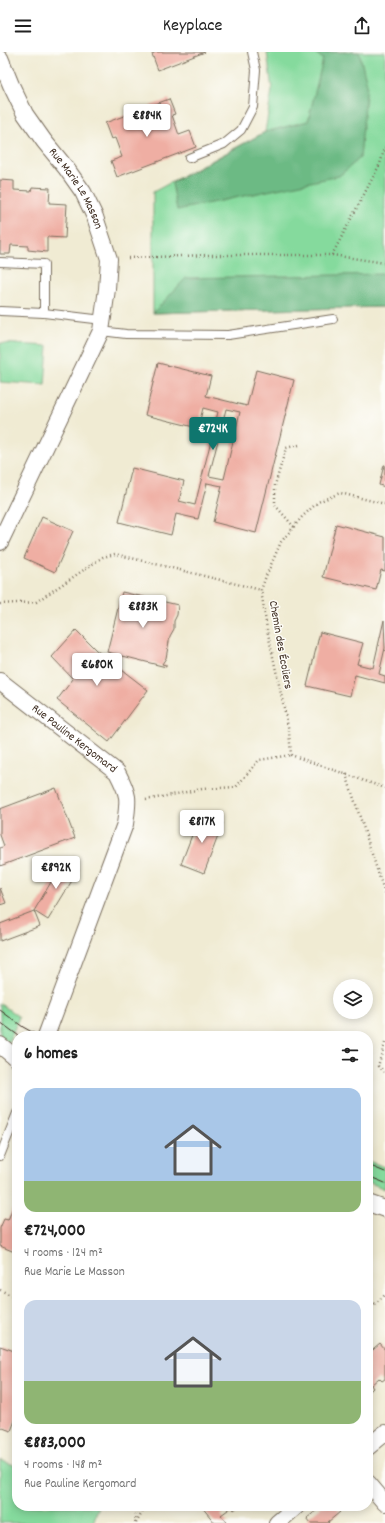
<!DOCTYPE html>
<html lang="en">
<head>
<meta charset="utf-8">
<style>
	:root { --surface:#fff; --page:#f6f6f6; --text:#222; --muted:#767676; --accent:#0f766e }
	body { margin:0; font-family:Dekko,sans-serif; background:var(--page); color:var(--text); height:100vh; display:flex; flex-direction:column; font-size:15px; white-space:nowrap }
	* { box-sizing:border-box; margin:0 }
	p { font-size:13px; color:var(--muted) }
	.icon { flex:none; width:22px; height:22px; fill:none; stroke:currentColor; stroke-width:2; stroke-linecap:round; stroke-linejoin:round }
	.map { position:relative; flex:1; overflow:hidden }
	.side { position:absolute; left:12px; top:979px; width:361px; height:480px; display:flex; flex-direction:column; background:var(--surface); border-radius:16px; box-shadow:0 2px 10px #0003 }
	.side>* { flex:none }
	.fabs { position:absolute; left:333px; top:927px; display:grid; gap:8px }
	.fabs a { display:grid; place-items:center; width:40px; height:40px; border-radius:50%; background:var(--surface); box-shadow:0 2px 10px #0003; font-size:20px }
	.price { position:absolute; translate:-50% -34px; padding:0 9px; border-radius:4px; background:#fff; color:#222; font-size:13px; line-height:26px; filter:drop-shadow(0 1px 2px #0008) }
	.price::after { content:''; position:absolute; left:50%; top:24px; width:12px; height:9px; margin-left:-6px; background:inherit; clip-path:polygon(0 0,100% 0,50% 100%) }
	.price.active { background:var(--accent); color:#fff }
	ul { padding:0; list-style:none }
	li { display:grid; align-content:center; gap:8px; height:212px; padding:0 12px }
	li span { display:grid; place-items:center; height:124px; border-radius:12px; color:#555 }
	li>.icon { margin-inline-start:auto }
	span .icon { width:72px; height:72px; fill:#fffc; stroke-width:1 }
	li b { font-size:17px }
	h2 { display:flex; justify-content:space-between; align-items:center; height:48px; padding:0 12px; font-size:17px }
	header { display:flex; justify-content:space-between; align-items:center; height:52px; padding:0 12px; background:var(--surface); font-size:18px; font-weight:600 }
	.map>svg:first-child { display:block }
</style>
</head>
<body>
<header><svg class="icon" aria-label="menu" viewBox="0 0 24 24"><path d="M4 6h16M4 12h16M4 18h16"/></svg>Keyplace<svg class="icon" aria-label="share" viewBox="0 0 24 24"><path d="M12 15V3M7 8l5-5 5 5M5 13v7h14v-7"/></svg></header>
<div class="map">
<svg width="385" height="1471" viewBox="0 0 385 1471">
	<rect width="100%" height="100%" fill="#fdfcf7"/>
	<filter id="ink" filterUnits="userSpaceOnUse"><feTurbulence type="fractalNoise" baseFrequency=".025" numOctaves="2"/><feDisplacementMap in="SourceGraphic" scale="8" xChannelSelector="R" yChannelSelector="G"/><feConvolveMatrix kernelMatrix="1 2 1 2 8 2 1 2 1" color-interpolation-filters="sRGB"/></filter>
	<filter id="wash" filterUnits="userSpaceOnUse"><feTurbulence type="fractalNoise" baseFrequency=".012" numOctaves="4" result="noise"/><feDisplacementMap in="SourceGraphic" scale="16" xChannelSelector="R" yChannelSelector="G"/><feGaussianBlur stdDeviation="0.9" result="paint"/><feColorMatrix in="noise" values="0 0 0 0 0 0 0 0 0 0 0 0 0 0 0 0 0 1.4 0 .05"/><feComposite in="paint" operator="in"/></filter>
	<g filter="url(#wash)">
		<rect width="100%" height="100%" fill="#f0ebd3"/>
		<!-- green -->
		<g fill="#85da9d" stroke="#60825e">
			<path d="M267,0H385V255L153,261V140L265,80L272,38Z"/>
			<path d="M0,291L48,294L45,333L0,330Z"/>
			<path d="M0,951L19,965L9,991L0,984Z"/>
			<path d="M368,1109L385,1115V1137L368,1130Z"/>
			<path d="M0,1408L17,1414V1454H99L93,1471H0Z"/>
		</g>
		<!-- forest -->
		<g fill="#6cba84" stroke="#547251">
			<path d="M314,0H359L367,32L360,106L339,124L177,158L172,131L265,80L308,69L323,7Z"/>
			<path d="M385,222V255L153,261L186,226Z"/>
		</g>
		<g id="blocks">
			<!-- building -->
			<g fill="#efaea3" fill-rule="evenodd">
				<path d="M156,0H205L158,18L152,2Z"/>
				<path d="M169,47L175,62L172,63L179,83L190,79L196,95L117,125L111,109L122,105L115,86L111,87L105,71Z"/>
				<path d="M0,128L14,129V138L31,139L32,135L50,136L49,151L67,152L65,186L47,185V200L28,198V194L11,193L10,202H0Z"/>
				<path d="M158,311L211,324L206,344L247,354L256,318L294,328L256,481L213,470L222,434L207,431L198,467L176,462L171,483L119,470L132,416L184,429L179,449L195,453L218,360L203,356L198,376L145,363ZM226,357L240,360L224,427L209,424Z"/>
				<path d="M384,413H385V435L379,433Z"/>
				<path d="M42,465L73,479L55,520L24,506Z"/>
				<path d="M336,472L385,485V519L381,518L376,538L323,525Z"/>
				<path d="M122,540L178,553L177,563L174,569V577L170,584L166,606L162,612L166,613V615L107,600Z"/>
				<path d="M384,568L385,596L379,622L385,624V631L355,623L350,644L307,634L320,580L363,591L357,612L373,616Z"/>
				<path d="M76,578L96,598L148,638L109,690L57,648L73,627L52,605Z"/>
				<path d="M56,736L75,786L0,814V796L4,794L0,783V757Z"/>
				<path d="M200,762L223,771L204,821L181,812Z"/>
				<path d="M64,808L79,817L48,868L34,859Z"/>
				<path d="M0,836L6,851L0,853Z"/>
				<path d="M34,859L40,874L0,889V872Z"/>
				<path d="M17,1145V1201L0,1194V1176L4,1167L8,1168Z"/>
				<path d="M380,1292L385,1298V1327L382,1329L379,1326L371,1333L373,1336L368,1341V1302Z"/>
				<path d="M0,1294L17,1300V1363L11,1379L0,1375Z"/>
				<path d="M201,1454H239L234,1458L232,1455L221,1463L228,1471H215Z"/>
				<path d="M322,1454H335L340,1460L328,1470L329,1471H311L307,1466Z"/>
			</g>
		</g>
	</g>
	<g filter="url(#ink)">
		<use href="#blocks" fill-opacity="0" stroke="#7a6e5d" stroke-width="1"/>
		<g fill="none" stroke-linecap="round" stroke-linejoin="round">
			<!-- service casing -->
			<g stroke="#7a6e5d" stroke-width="10">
				<g id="service">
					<path d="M189,106L224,92L241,78L253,55L256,18L252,0"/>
					<path d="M0,210L44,212V261"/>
					<path d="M0,259L44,261L103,268"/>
					<path d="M101,279L126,282L228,283L333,267"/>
					<path d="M0,1104L17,1061"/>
				</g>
			</g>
			<!-- minor casing -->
			<g stroke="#7a6e5d" stroke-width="18">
				<g id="minor">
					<path id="s1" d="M0,6L11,33L25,62L44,89L66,116L83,140L95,165L109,207L107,237L101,279L0,490"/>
					<path id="s2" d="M0,629L117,720C129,743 129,746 125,772L46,984"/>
					<path d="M0,993L17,1007"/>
					<path d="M368,1151L385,1157"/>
					<path d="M368,1395L385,1381"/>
					<path d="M368,1431L385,1451"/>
					<path d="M277,1471L297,1454"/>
				</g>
			</g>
			<!-- path -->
			<g stroke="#7a6e5d" stroke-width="2.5" stroke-dasharray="1 3" stroke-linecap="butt">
				<path d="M332,203L380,112L385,95"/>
				<path d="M128,206L208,203H332L385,211"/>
				<path d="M385,452L340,441L318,450L302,465L281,490L266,524L261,538L267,577L289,679L291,703L385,736"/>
				<path d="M294,475L275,453V433L286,396L299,393"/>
				<path d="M0,552L36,550L103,505L115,502L261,538"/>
				<path d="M346,722L385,842"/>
				<path d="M146,748L202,737L236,735L259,708L291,703"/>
				<path d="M385,991L378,1014L385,1020"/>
				<path d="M0,1238L17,1246"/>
				<path d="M368,1257L385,1243"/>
				<path d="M135,1471L137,1454"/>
				<path d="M136,1471L146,1454"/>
			</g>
			<!-- service -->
			<use href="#service" stroke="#fff" stroke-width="8"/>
			<!-- minor -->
			<use href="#minor" stroke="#fff" stroke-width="16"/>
			<!-- tram -->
			<g stroke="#3b2a1e" stroke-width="1">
				<path d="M0,958L23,975L39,984"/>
				<path d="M0,970L19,984"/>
				<path d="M368,1113L385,1120"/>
				<path d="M368,1124L385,1131"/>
			</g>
		</g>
	</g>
	<g text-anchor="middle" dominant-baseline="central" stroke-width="3" stroke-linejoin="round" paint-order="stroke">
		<!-- street labels -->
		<g font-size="12" fill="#3b2a1e" stroke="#fdfcf7">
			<text stroke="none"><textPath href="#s1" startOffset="152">Rue Marie Le Masson</textPath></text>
			<text transform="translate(280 593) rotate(80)">Chemin des Écoliers</text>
			<text stroke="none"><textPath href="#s2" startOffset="94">Rue Pauline Kergomard</textPath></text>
		</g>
	</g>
</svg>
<div class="fabs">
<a><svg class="icon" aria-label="layers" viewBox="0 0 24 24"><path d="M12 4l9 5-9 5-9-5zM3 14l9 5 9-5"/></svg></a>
</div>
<b class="price" style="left:147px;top:86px">€884K</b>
<b class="price active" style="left:213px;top:399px">€724K</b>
<b class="price" style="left:143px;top:577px">€883K</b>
<b class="price" style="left:97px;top:635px">€680K</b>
<b class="price" style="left:202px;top:792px">€817K</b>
<b class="price" style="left:56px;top:838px">€892K</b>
<section class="side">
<h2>6 homes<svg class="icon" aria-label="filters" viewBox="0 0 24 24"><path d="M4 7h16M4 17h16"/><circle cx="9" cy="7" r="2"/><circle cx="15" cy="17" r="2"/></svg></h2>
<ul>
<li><span style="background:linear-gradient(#a9c7e8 75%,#8fb573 0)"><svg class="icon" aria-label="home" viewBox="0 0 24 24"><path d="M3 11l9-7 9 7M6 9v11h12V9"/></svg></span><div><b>€724,000</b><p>4 rooms · 124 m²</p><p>Rue Marie Le Masson</p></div></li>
<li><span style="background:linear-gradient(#c9d6e8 65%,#8fb573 0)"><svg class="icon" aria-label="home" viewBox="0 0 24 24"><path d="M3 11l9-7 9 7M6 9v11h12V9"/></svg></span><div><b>€883,000</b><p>4 rooms · 148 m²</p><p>Rue Pauline Kergomard</p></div></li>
</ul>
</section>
</div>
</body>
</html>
